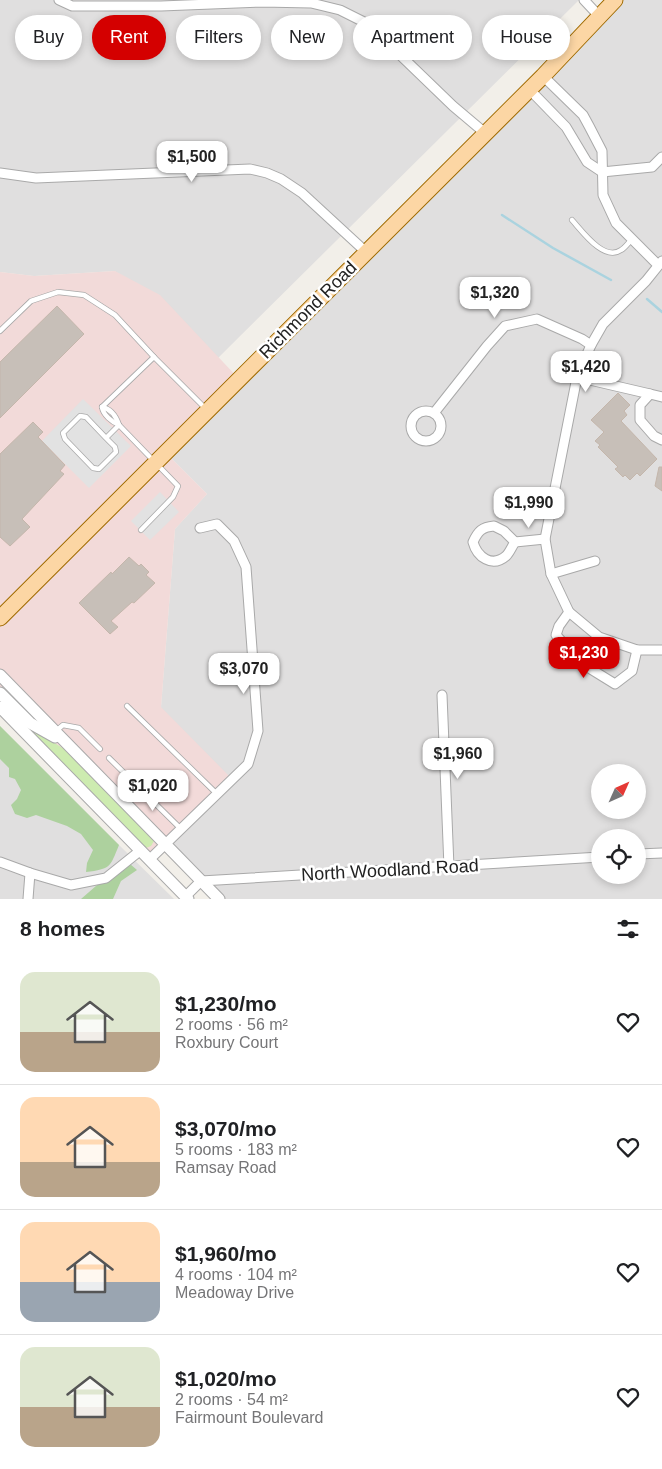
<!DOCTYPE html>
<html lang="en">
<head>
<meta charset="utf-8">
<style>
	:root { --surface:#fff; --page:#f2f2f2; --text:#202124; --muted:#757577; --line:#e0e0e0; --accent:#d40000 }
	body { margin:0; font-family:Arial,sans-serif; background:var(--page); color:var(--text); height:100vh; display:flex; flex-direction:column; font-size:19px; white-space:nowrap }
	* { box-sizing:border-box; margin:0 }
	p { font-size:16px; color:var(--muted) }
	.icon { flex:none; width:28px; height:28px; fill:none; stroke:currentColor; stroke-width:2; stroke-linecap:round; stroke-linejoin:round }
	.map { position:relative; height:899px; overflow:hidden }
	.panel { display:flex; flex-direction:column; background:var(--surface); flex:1 }
	.panel>* { flex:none }
	.guide { position:absolute; left:15px; top:15px; width:632px; height:45px; display:flex; gap:10px }
	.needle { width:32px; rotate:45deg }
	.buttons { position:absolute; left:591px; top:764px; display:grid; gap:10px }
	.buttons a { display:grid; place-items:center; width:55px; height:55px; border-radius:50%; background:var(--surface); box-shadow:0 2px 8px #0003; font-size:25px }
	.price { position:absolute; translate:-50% -42px; padding:0 11px; border-radius:10px; background:#fff; color:#222; font-size:16px; line-height:32px; filter:drop-shadow(0 1px 2px #0008) }
	.price::after { content:''; position:absolute; left:50%; top:30px; width:15px; height:11px; margin-left:-8px; background:inherit; clip-path:polygon(0 0,100% 0,50% 100%) }
	.price.on { background:var(--accent); color:#fff }
	ul { padding:0; list-style:none }
	li { display:flex; align-items:center; gap:15px; height:125px; padding:0 20px }
	li+li { border-top:1px solid var(--line) }
	li span { display:grid; place-items:center; flex:none; width:140px; height:100px; border-radius:15px; color:#555 }
	li>.icon { margin-inline-start:auto }
	span .icon { width:60px; height:60px; fill:#fffc; stroke-width:1 }
	li b { font-size:21px }
	h2 { display:flex; justify-content:space-between; align-items:center; height:60px; padding:0 20px; font-size:21px }
	.chip { padding:0 18px; border-radius:22px; background:var(--surface); box-shadow:0 2px 8px #0003; font-size:18px; line-height:45px }
	.chip.on { background:var(--accent); color:#fff }
	.map>svg:first-child { display:block }
</style>
</head>
<body>
<div class="map">
<svg width="662" height="899" viewBox="0 0 662 899">
	<rect width="100%" height="100%" fill="#f2efe9"/>
	<!-- residential -->
	<g fill="#e0dfdf" fill-rule="evenodd">
		<path d="M0,0H579L217,359L115,271L34,276L0,272Z"/>
		<path d="M615,0H662V899H219L165,843L161,707L175,529L207,494L166,453ZM600,772H638V810H600ZM600,838H638V875H600Z"/>
		<path d="M0,726L119,845L174,899H0Z"/>
	</g>
	<!-- commercial -->
	<path fill="#f2dad9" d="M115,271L160,295L239,379L166,453L207,494L175,529L161,707L232,779L150,859L0,707V272L34,276Z"/>
	<!-- grass -->
	<path fill="#cdebb0" d="M0,697L28,726L64,749L152,836L154,841L151,846L146,848L142,846L0,704Z"/>
	<!-- forest -->
	<g fill="#add19e">
		<path d="M0,726L119,845C110,867 111,869 86,872L87,863L93,850L81,834L67,826L36,815L27,818L15,814L11,805L17,799L21,790L15,779L9,777V768L0,759Z"/>
		<path d="M130,864L137,870L121,881L113,899H81L104,879Z"/>
	</g>
	<!-- parking -->
	<g fill="#e2e2e2">
		<path d="M83,399L131,446L89,488L42,441Z"/>
		<path d="M160,492L179,512L150,540L131,521Z"/>
	</g>
	<g fill="none" stroke-linecap="round" stroke-linejoin="round">
		<!-- stream -->
		<g stroke="#aad3df" stroke-width="2.5">
			<path d="M502,215L553,248L611,280"/>
			<path d="M647,299L662,312"/>
		</g>
	</g>
	<!-- building -->
	<g fill="#c7bfb8" stroke="#c4b6ab">
		<path d="M57,306L84,334L0,418V362Z"/>
		<path d="M618,393L630,405L624,411L627,415L621,421L657,459L640,476L637,473L630,480L625,475L623,477L615,469L618,467L598,447L600,445L595,441L604,432L591,420Z"/>
		<path d="M33,422L43,432L38,437L65,465L60,471L64,474L22,519L30,527L10,546L0,537V454Z"/>
		<path d="M659,467H662V491L655,486Z"/>
		<path d="M129,557L139,566L141,564L149,572L146,575L155,583L134,603L132,602L111,621L118,627L110,634L79,603L111,572L112,574Z"/>
	</g>
	<g fill="none" stroke-linecap="round" stroke-linejoin="round">
		<!-- service casing -->
		<g stroke="#a9a9a9" stroke-width="6">
			<g id="service">
				<path d="M572,220C582,231 604,262 621,250C625,248 629,242 632,239"/>
				<path d="M0,331L31,301L58,292L84,295L115,315L154,357"/>
				<path d="M102,407L154,357L205,408"/>
				<path d="M102,407C111,409 116,416 119,425"/>
				<path d="M102,407C103,415 112,422 119,425"/>
				<path d="M106,438L115,447L116,452L99,469L93,468L65,439L63,433L80,416L86,417L106,438L119,425L178,486L173,497L141,530"/>
				<path d="M127,706L217,794"/>
				<path d="M56,731L63,725L79,728L100,749"/>
				<path d="M109,758L181,829"/>
			</g>
		</g>
		<!-- minor casing -->
		<g stroke="#a9a9a9" stroke-width="11">
			<g id="minor">
				<path d="M59,0L72,6H161L262,2L311,3L340,10L368,24L453,106L485,133"/>
				<path d="M584,0L599,16"/>
				<path d="M543,76L583,115L589,126L602,151L603,195L616,223L658,265"/>
				<path d="M530,90L566,127L587,162L602,172"/>
				<path d="M602,172L652,167L662,157"/>
				<path d="M0,173L36,178L250,169L267,173L281,179L302,193L366,252"/>
				<path d="M662,261L646,281L603,324L591,345L577,377L545,539L551,574L569,612L599,637L637,650H662"/>
				<path d="M577,377L650,394"/>
				<path d="M662,397L650,394L640,405V420L654,436L662,440"/>
				<circle cx="426" cy="426" r="15"/>
				<path d="M434,413L487,346L505,326L537,319L582,339L591,345"/>
				<path d="M494,526L504,531L515,542C512,546 510,552 506,556C492,568 477,557 473,542C478,531 482,527 494,526Z"/>
				<path d="M515,542L545,539"/>
				<path d="M551,574L595,561"/>
				<path d="M569,612L559,626L556,635L581,663L615,684L632,671L637,650"/>
				<path d="M442,695L449,867"/>
				<path d="M638,854L662,853"/>
				<path d="M150,859L248,764L258,731L246,567L234,541L217,524L200,528"/>
				<path d="M0,862L30,873L71,885L106,878L141,850"/>
				<path d="M186,896L201,881L600,857"/>
				<path d="M28,899L30,873"/>
			</g>
		</g>
		<!-- tertiary casing -->
		<g stroke="#a9a9a9" stroke-width="13">
			<g id="tertiary">
				<path d="M0,675L219,899"/>
				<path d="M0,693L30,723L55,737"/>
				<path d="M0,707L188,899"/>
			</g>
		</g>
		<!-- primary casing -->
		<g stroke="#a06b00" stroke-width="17">
			<path id="primary" d="M0,618L543,76L615,0"/>
		</g>
		<!-- service -->
		<use href="#service" stroke="#fff" stroke-width="4.5"/>
		<!-- minor -->
		<use href="#minor" stroke="#fff" stroke-width="9"/>
		<!-- tertiary -->
		<use href="#tertiary" stroke="#fff" stroke-width="11"/>
		<!-- primary -->
		<use href="#primary" stroke="#fcd6a4" stroke-width="15"/>
	</g>
	<g text-anchor="middle" dominant-baseline="central" stroke-width="5" stroke-linejoin="round" paint-order="stroke">
		<!-- street labels -->
		<g font-size="18" fill="#222" stroke="#fff">
			<text transform="translate(308 310) rotate(-45)">Richmond Road</text>
			<text transform="translate(390 870) rotate(-3)">North Woodland Road</text>
		</g>
	</g>
</svg>
<div class="buttons">
<a><svg class="needle" viewBox="-14 -14 28 28"><path d="M0-13l5 13h-10z" fill="#e53935"/><path d="M0 13l5-13h-10z" fill="#757577"/></svg></a>
<a><svg class="icon" aria-label="locate" viewBox="0 0 24 24"><circle cx="12" cy="12" r="6"/><path d="M12 2v4M12 18v4M2 12h4M18 12h4"/></svg></a>
</div>
<b class="price" style="left:192px;top:183px">$1,500</b>
<b class="price" style="left:495px;top:319px">$1,320</b>
<b class="price" style="left:586px;top:393px">$1,420</b>
<b class="price" style="left:529px;top:529px">$1,990</b>
<b class="price on" style="left:584px;top:679px">$1,230</b>
<b class="price" style="left:244px;top:695px">$3,070</b>
<b class="price" style="left:458px;top:780px">$1,960</b>
<b class="price" style="left:153px;top:812px">$1,020</b>
<div class="guide">
<a class="chip">Buy</a>
<a class="chip on">Rent</a>
<a class="chip">Filters</a>
<a class="chip">New</a>
<a class="chip">Apartment</a>
<a class="chip">House</a>
</div>
</div>
<section class="panel">
<h2>8 homes<svg class="icon" aria-label="filters" viewBox="0 0 24 24"><path d="M4 7h16M4 17h16"/><circle cx="9" cy="7" r="2"/><circle cx="15" cy="17" r="2"/></svg></h2>
<ul>
<li><span style="background:linear-gradient(#dfe7d0 60%,#b9a48a 0)"><svg class="icon" aria-label="home" viewBox="0 0 24 24"><path d="M3 11l9-7 9 7M6 9v11h12V9"/></svg></span><div><b>$1,230/mo</b><p>2 rooms · 56 m²</p><p>Roxbury Court</p></div><svg class="icon" aria-label="heart" viewBox="0 0 24 24"><path d="M12 20l-8-8c-3-5 5-10 8-4 3-6 11-1 8 4z"/></svg></li>
<li><span style="background:linear-gradient(#ffd9b3 65%,#b9a48a 0)"><svg class="icon" aria-label="home" viewBox="0 0 24 24"><path d="M3 11l9-7 9 7M6 9v11h12V9"/></svg></span><div><b>$3,070/mo</b><p>5 rooms · 183 m²</p><p>Ramsay Road</p></div><svg class="icon" aria-label="heart" viewBox="0 0 24 24"><path d="M12 20l-8-8c-3-5 5-10 8-4 3-6 11-1 8 4z"/></svg></li>
<li><span style="background:linear-gradient(#ffd9b3 60%,#9aa5b1 0)"><svg class="icon" aria-label="home" viewBox="0 0 24 24"><path d="M3 11l9-7 9 7M6 9v11h12V9"/></svg></span><div><b>$1,960/mo</b><p>4 rooms · 104 m²</p><p>Meadoway Drive</p></div><svg class="icon" aria-label="heart" viewBox="0 0 24 24"><path d="M12 20l-8-8c-3-5 5-10 8-4 3-6 11-1 8 4z"/></svg></li>
<li><span style="background:linear-gradient(#dfe7d0 60%,#b9a48a 0)"><svg class="icon" aria-label="home" viewBox="0 0 24 24"><path d="M3 11l9-7 9 7M6 9v11h12V9"/></svg></span><div><b>$1,020/mo</b><p>2 rooms · 54 m²</p><p>Fairmount Boulevard</p></div><svg class="icon" aria-label="heart" viewBox="0 0 24 24"><path d="M12 20l-8-8c-3-5 5-10 8-4 3-6 11-1 8 4z"/></svg></li>
</ul>
</section>
</body>
</html>
